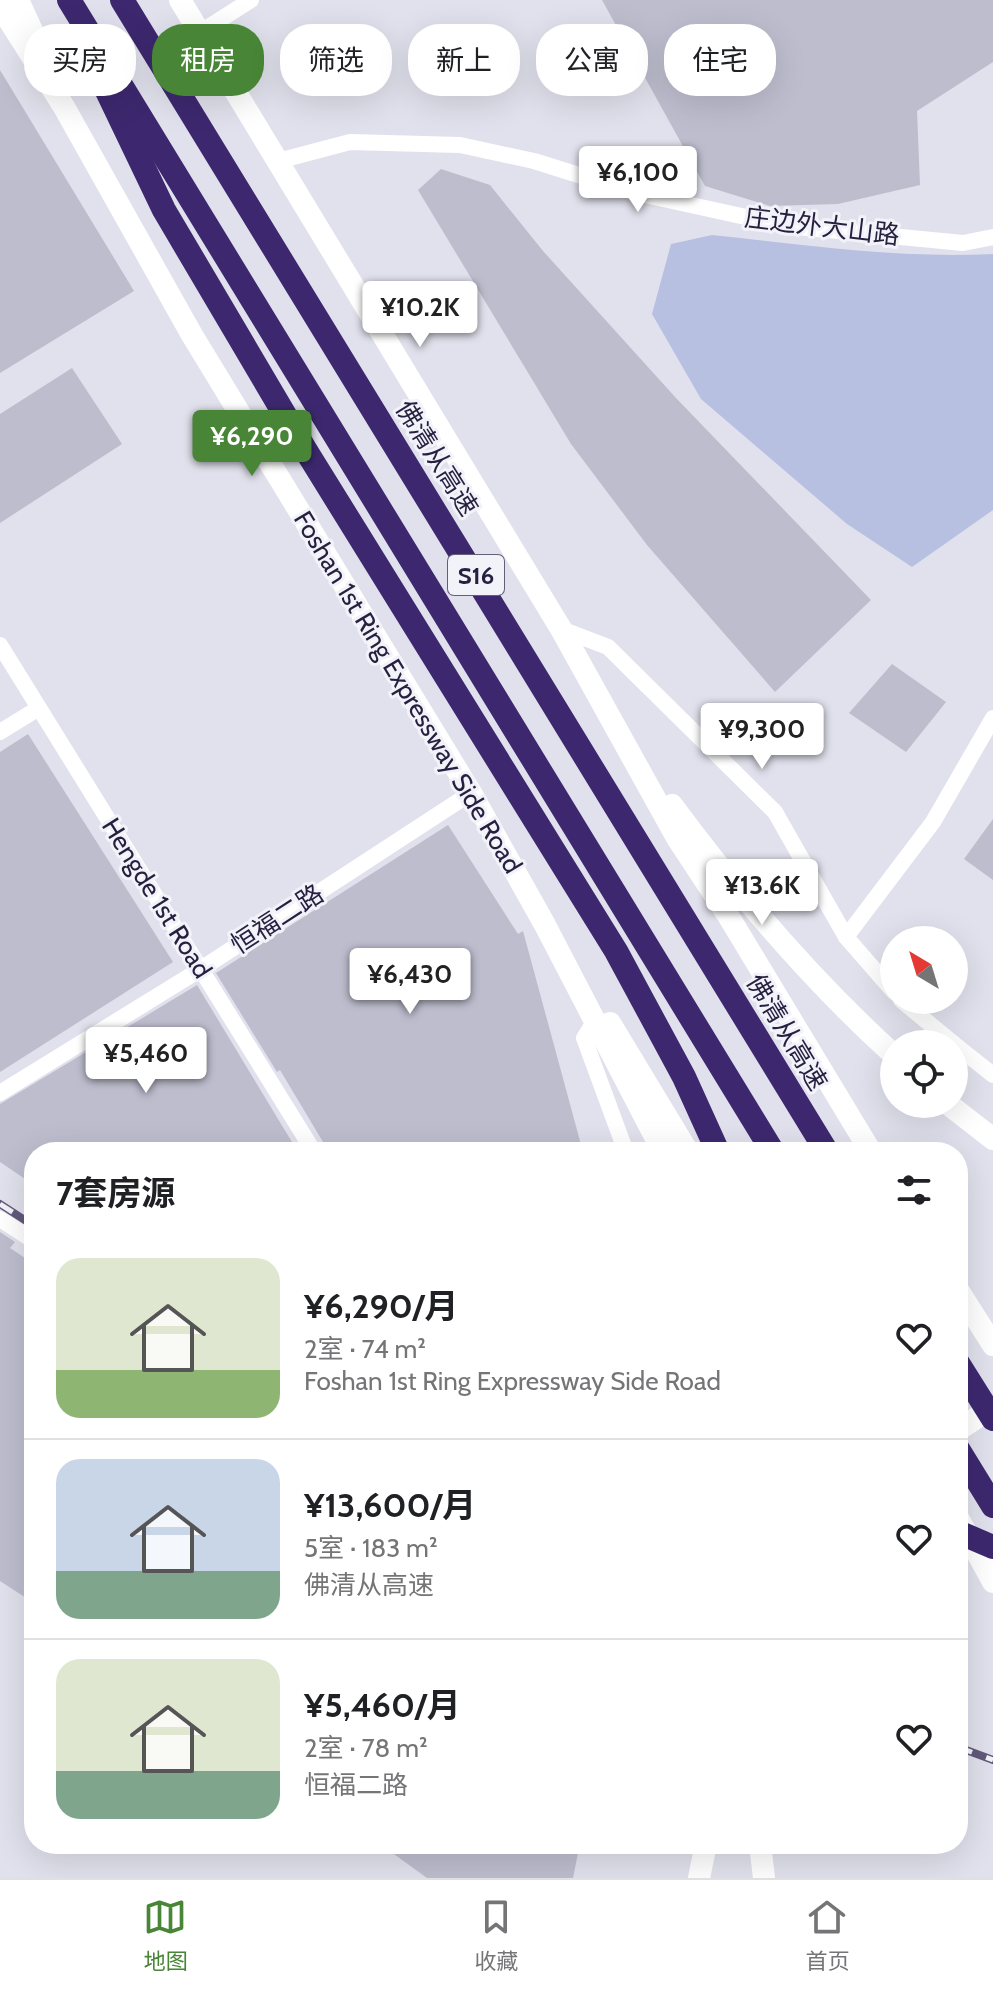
<!DOCTYPE html>
<html lang="zh">
<head>
<meta charset="utf-8">
<style>
	:root { --surface:#fff; --page:#f6f6f6; --text:#202124; --muted:#757577; --line:#e0e0e0; --accent:#488536 }
	body { margin:0; font-family:Cabin,"Noto Sans SC",sans-serif; background:var(--page); color:var(--text); height:100vh; display:flex; flex-direction:column; font-size:30px; white-space:nowrap }
	* { box-sizing:border-box; margin:0 }
	p { font-size:26px; color:var(--muted) }
	.icon { flex:none; width:44px; height:44px; fill:none; stroke:currentColor; stroke-width:2; stroke-linecap:round; stroke-linejoin:round }
	.map { position:relative; flex:1; overflow:hidden }
	.side { position:absolute; left:24px; top:1142px; width:944px; height:712px; display:flex; flex-direction:column; background:var(--surface); border-radius:32px; box-shadow:0 8px 32px #0002 }
	.side>* { flex:none }
	.guide { position:absolute; left:24px; top:24px; width:946px; height:72px; display:flex; gap:16px }
	.needle { width:52px; rotate:322deg }
	.fabs { position:absolute; left:880px; top:926px; display:grid; gap:16px }
	.fabs a { display:grid; place-items:center; width:88px; height:88px; border-radius:50%; background:var(--surface); box-shadow:0 8px 32px #0002; font-size:40px }
	.price { position:absolute; translate:-50% -68px; padding:0 18px; border-radius:8px; background:#fff; color:#222; font-size:26px; line-height:52px; filter:drop-shadow(0 2px 4px #0008) }
	.price::after { content:''; position:absolute; left:50%; top:48px; width:24px; height:18px; margin-left:-12px; background:inherit; clip-path:polygon(0 0,100% 0,50% 100%) }
	.price.on { background:var(--accent); color:#fff }
	ul { padding:0; list-style:none }
	li { display:flex; align-items:center; gap:24px; height:200px; padding:0 32px }
	li+li { border-top:2px solid var(--line) }
	li span { display:grid; place-items:center; flex:none; width:224px; height:160px; border-radius:24px; color:#555 }
	li>.icon { margin-inline-start:auto }
	span .icon { width:96px; height:96px; fill:#fffc; stroke-width:1 }
	li b { font-size:34px }
	h2 { display:flex; justify-content:space-between; align-items:center; height:96px; padding:0 32px; font-size:34px }
	.tag { padding:0 28px; border-radius:32px; background:var(--surface); box-shadow:0 8px 32px #0002; font-size:28px; line-height:72px }
	.tag.on { background:var(--accent); color:#fff }
	.menu { display:flex; justify-content:space-around; align-items:center; height:112px; border-top:2px solid var(--line); background:var(--surface); font-size:22px; color:var(--muted) }
	.menu a { display:grid; justify-items:center; gap:4px }
	.menu .on { color:var(--accent) }
	.map>svg:first-child { display:block }
</style>
</head>
<body>
<div class="map">
<svg width="993" height="1878" viewBox="0 0 993 1878">
	<rect width="100%" height="100%" fill="#e1e1ed"/>
	<!-- green -->
	<path fill="#b7c0e1" d="M712,235C805,245 900,259 993,254V510L912,567L847,524L701,399L652,314L671,244Z"/>
	<!-- building -->
	<g fill="#bdbdce">
		<path d="M602,0H993V62L917,111L920,185L838,204L770,206L705,186Z"/>
		<path d="M0,70L134,291L0,373Z"/>
		<path d="M441,169L490,185L543,251L676,398L871,600L775,692L647,545L571,444L418,190Z"/>
		<path d="M72,368L122,444L0,523V414Z"/>
		<path d="M892,664L946,702L906,752L849,713Z"/>
		<path d="M28,734L173,962L0,1072V752Z"/>
		<path d="M993,819V880L964,859Z"/>
		<path d="M448,825L518,934L523,931L583,1152H329L280,1070L277,1072L216,973Z"/>
		<path d="M197,985L298,1152H34V1185L0,1162V1104Z"/>
		<path d="M0,1232L15,1242L10,1248L34,1264V1603L0,1581Z"/>
		<path d="M380,1844H565L578,1853L573,1878H427Z"/>
	</g>
	<g fill="none" stroke-linecap="round" stroke-linejoin="round">
		<!-- minor -->
		<g stroke="#fff" stroke-width="16">
			<path d="M199,33L251,0"/>
			<path d="M278,161L350,142L460,145L534,161L636,193L787,226L963,243L993,237"/>
			<path d="M561,629L608,647L775,812L846,937L894,992"/>
			<path d="M0,645L314,1152"/>
			<path d="M0,732L39,708"/>
			<path d="M846,937L933,822L993,718"/>
			<path d="M901,1000L954,1044"/>
			<path d="M594,1022L584,1038L626,1152"/>
			<path d="M954,1044L993,1075"/>
			<path d="M0,1093L201,969L471,793"/>
			<path d="M0,1219L34,1241"/>
		</g>
		<!-- secondary -->
		<g stroke="#fff" stroke-width="22">
			<path d="M18,0L41,50"/>
			<path d="M180,0L561,629L677,838L729,917L871,1152"/>
			<path d="M0,6L64,107L192,335L471,793L545,925L663,1152"/>
			<path d="M672,805C738,894 811,980 894,1055"/>
			<path d="M610,1023L688,1152"/>
			<path d="M948,1104L993,1139"/>
			<path d="M958,1290L993,1345"/>
			<path d="M958,1430L993,1407"/>
			<path d="M958,1518L993,1582"/>
			<path d="M760,1844L764,1878"/>
			<path d="M699,1878L706,1844"/>
		</g>
		<!-- motorway -->
		<g stroke="#3d286f" stroke-width="24">
			<path d="M69,0L773,1152"/>
			<path d="M122,0L827,1152"/>
			<path d="M95,66L164,210L305,449L616,951L684,1077L718,1152"/>
			<path d="M958,1363L993,1419"/>
			<path d="M958,1449L993,1506"/>
			<path d="M958,1532L993,1547"/>
		</g>
		<!-- rail casing -->
		<g stroke="#62597b" stroke-width="8">
			<g id="rail">
				<path d="M0,1204L34,1226"/>
				<path d="M958,1747L993,1760"/>
			</g>
		</g>
		<!-- rail -->
		<use href="#rail" stroke="#f2f2f9" stroke-width="5" stroke-dasharray="15" stroke-linecap="butt"/>
	</g>
	<g text-anchor="middle" dominant-baseline="central" stroke-width="6" stroke-linejoin="round" paint-order="stroke">
		<!-- shield labels -->
		<rect fill="#f2f2f9" stroke="#645e78" stroke-width="2" x="448" y="555" width="56" height="40" rx="6"/>
		<g font-size="24" font-weight="bold" fill="#271f40">
			<text x="476" y="575">S16</text>
		</g>
		<!-- street labels -->
		<g font-size="26" fill="#271f40" stroke="#f2f2f9">
			<text transform="translate(822 226) rotate(7)">庄边外大山路</text>
			<text transform="translate(437 458) rotate(58)">佛清从高速</text>
			<text transform="translate(408 692) rotate(59)">Foshan 1st Ring Expressway Side Road</text>
			<text transform="translate(157 898) rotate(58)">Hengde 1st Road</text>
			<text transform="translate(277 919) rotate(-33)">恒福二路</text>
			<text transform="translate(787 1032) rotate(59)">佛清从高速</text>
		</g>
	</g>
</svg>
<div class="fabs">
<a><svg class="needle" viewBox="-14 -14 28 28"><path d="M0-13l5 13h-10z" fill="#e53935"/><path d="M0 13l5-13h-10z" fill="#757577"/></svg></a>
<a><svg class="icon" aria-label="locate" viewBox="0 0 24 24"><circle cx="12" cy="12" r="6"/><path d="M12 2v4M12 18v4M2 12h4M18 12h4"/></svg></a>
</div>
<b class="price" style="left:638px;top:214px">¥6,100</b>
<b class="price" style="left:420px;top:349px">¥10.2K</b>
<b class="price on" style="left:252px;top:478px">¥6,290</b>
<b class="price" style="left:762px;top:771px">¥9,300</b>
<b class="price" style="left:762px;top:927px">¥13.6K</b>
<b class="price" style="left:410px;top:1016px">¥6,430</b>
<b class="price" style="left:146px;top:1095px">¥5,460</b>
<div class="guide">
<a class="tag">买房</a>
<a class="tag on">租房</a>
<a class="tag">筛选</a>
<a class="tag">新上</a>
<a class="tag">公寓</a>
<a class="tag">住宅</a>
</div>
<section class="side">
<h2>7套房源<svg class="icon" aria-label="filters" viewBox="0 0 24 24"><path d="M4 7h16M4 17h16"/><circle cx="9" cy="7" r="2"/><circle cx="15" cy="17" r="2"/></svg></h2>
<ul>
<li><span style="background:linear-gradient(#dfe7d0 70%,#8fb573 0)"><svg class="icon" aria-label="home" viewBox="0 0 24 24"><path d="M3 11l9-7 9 7M6 9v11h12V9"/></svg></span><div><b>¥6,290/月</b><p>2室 · 74 m²</p><p>Foshan 1st Ring Expressway Side Road</p></div><svg class="icon" aria-label="heart" viewBox="0 0 24 24"><path d="M12 20l-8-8c-3-5 5-10 8-4 3-6 11-1 8 4z"/></svg></li>
<li><span style="background:linear-gradient(#c9d6e8 70%,#7fa58c 0)"><svg class="icon" aria-label="home" viewBox="0 0 24 24"><path d="M3 11l9-7 9 7M6 9v11h12V9"/></svg></span><div><b>¥13,600/月</b><p>5室 · 183 m²</p><p>佛清从高速</p></div><svg class="icon" aria-label="heart" viewBox="0 0 24 24"><path d="M12 20l-8-8c-3-5 5-10 8-4 3-6 11-1 8 4z"/></svg></li>
<li><span style="background:linear-gradient(#dfe7d0 70%,#7fa58c 0)"><svg class="icon" aria-label="home" viewBox="0 0 24 24"><path d="M3 11l9-7 9 7M6 9v11h12V9"/></svg></span><div><b>¥5,460/月</b><p>2室 · 78 m²</p><p>恒福二路</p></div><svg class="icon" aria-label="heart" viewBox="0 0 24 24"><path d="M12 20l-8-8c-3-5 5-10 8-4 3-6 11-1 8 4z"/></svg></li>
</ul>
</section>
</div>
<nav class="menu">
<a class="on"><svg class="icon" aria-label="map" viewBox="0 0 24 24"><path d="M3 6l6-2 6 2 6-2v14l-6 2-6-2-6 2zM9 4v14M15 6v14"/></svg>地图</a>
<a><svg class="icon" aria-label="saved" viewBox="0 0 24 24"><path d="M7 4h10v16l-5-4-5 4z"/></svg>收藏</a>
<a><svg class="icon" aria-label="home" viewBox="0 0 24 24"><path d="M3 11l9-7 9 7M6 9v11h12V9"/></svg>首页</a>
</nav>
</body>
</html>
